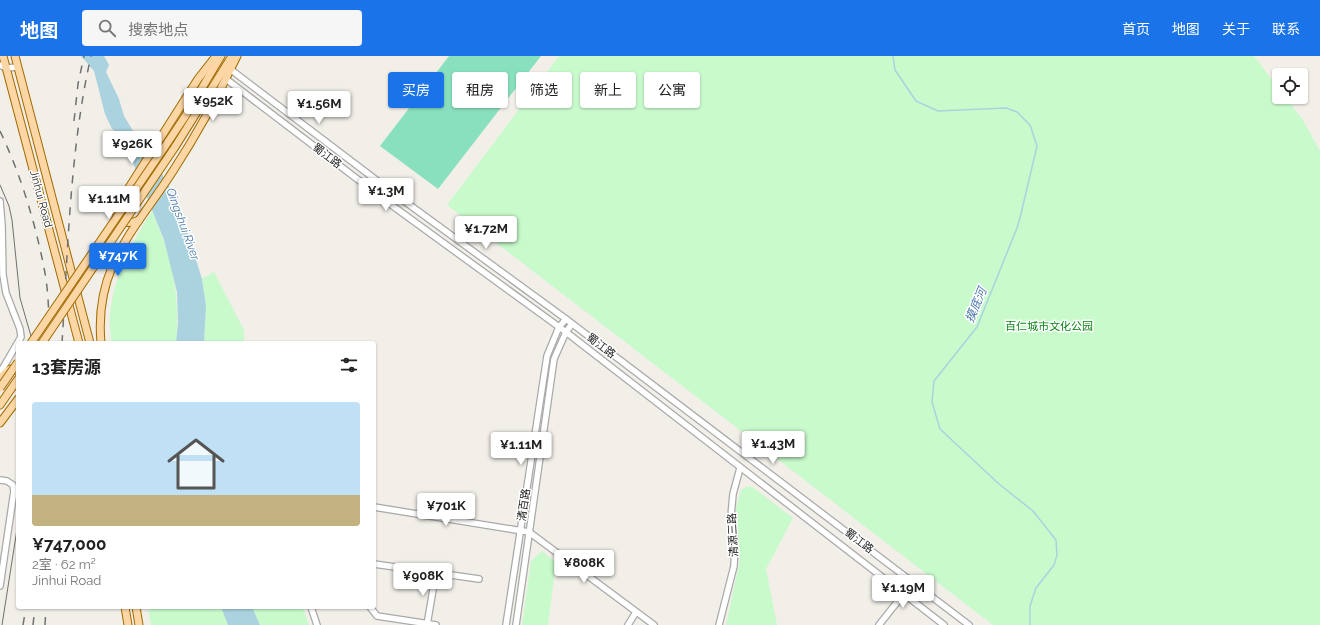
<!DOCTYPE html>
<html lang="zh">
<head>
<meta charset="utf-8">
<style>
	:root { --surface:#fff; --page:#f6f6f6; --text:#222; --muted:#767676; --accent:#1a73e8 }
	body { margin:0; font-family:Raleway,"Noto Sans SC",sans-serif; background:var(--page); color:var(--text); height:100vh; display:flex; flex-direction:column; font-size:15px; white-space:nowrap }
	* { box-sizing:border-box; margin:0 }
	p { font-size:13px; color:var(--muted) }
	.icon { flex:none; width:22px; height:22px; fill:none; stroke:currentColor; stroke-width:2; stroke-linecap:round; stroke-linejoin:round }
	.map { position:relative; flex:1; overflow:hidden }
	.panel { position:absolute; left:16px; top:285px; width:360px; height:268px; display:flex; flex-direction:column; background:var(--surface); border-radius:4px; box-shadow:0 1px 3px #0004 }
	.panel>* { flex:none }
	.banner { position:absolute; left:388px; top:16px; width:380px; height:36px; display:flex; gap:8px }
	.tools { position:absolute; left:1272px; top:12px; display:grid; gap:8px }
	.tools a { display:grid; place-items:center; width:36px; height:36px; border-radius:4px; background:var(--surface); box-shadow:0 1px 3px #0004; font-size:20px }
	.price { position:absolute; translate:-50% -34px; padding:0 9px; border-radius:4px; background:#fff; color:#222; font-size:13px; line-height:26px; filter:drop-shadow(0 1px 2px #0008) }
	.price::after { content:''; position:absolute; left:50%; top:24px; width:12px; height:9px; margin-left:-6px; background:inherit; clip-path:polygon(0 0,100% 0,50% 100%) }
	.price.on { background:var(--accent); color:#fff }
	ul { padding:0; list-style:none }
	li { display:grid; align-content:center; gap:8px; height:212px; padding:0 16px }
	li span { display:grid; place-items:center; height:124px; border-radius:4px; color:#555 }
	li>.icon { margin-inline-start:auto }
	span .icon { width:72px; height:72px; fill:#fffc; stroke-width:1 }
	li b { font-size:17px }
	h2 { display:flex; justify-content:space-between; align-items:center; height:48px; padding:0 16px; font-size:17px }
	.chip { padding:0 14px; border-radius:4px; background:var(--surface); box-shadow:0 1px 3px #0004; font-size:14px; line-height:36px }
	.chip.on { background:var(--accent); color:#fff }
	header { display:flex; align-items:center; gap:24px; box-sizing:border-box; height:56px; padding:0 20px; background:var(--accent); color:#fff }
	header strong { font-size:19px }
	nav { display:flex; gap:22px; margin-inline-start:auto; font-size:14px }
	.search { width:280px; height:36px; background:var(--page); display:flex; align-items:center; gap:10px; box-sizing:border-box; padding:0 14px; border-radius:4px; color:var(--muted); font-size:15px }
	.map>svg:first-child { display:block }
</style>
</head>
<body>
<header>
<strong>地图</strong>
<div class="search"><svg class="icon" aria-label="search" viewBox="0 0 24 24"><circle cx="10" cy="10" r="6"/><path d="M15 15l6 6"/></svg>搜索地点</div>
<nav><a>首页</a><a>地图</a><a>关于</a><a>联系</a></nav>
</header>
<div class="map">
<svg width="1320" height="569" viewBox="0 0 1320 569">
	<rect width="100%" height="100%" fill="#f2efe9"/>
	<!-- park -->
	<g fill="#c8facc">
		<path d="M559,0H1254L1279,33V41H1285L1303,64L1320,95V569H993L447,149Z"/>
		<path d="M152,155C171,200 181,238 176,287H111C111,278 109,268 110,259C113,222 132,186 152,155Z"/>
		<path d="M214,216L244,274V287H204L206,250L202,223Z"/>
		<path d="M748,430L752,431L793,462L766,513L777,569H726L740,504L735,456L741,434Z"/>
		<path d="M542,495L556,507L548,569H522L531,505Z"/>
		<path d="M148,551H221L228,569H151Z"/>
		<path d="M252,551H303L309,569H260Z"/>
	</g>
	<!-- pitch -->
	<path fill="#88e0be" d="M449,0H541L438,133L380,90Z"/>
	<!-- water -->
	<g fill="#aad3df">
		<path d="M81,0H104L109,9L106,16L119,43L124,60L135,78L145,90L169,130L182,158L202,223L206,250L204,287H176L178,267L177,236L164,184L130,99L119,78L112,73L105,58L94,15Z"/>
		<path d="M221,551H252L260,569H228Z"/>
	</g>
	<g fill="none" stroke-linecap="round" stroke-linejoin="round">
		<!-- stream -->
		<path stroke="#aad3df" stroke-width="1.5" d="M893,0L895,14L916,45L938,55L1006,52L1017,56L1030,69L1037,90L1020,162L1017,172L977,271L934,325L932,346L940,373L999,428L1033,455L1056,484L1057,499L1054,509L1036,532L1030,550V569"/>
		<!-- minor casing -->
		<g stroke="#a9a9a9" stroke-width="8">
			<g id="minor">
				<path d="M0,9L6,12L18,11"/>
				<path d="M230,13L396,139L566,263L969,569"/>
				<path d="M226,23L390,148L566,276L944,569"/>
				<path d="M0,145L2,169L3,219L6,237L20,273L21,281L0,317"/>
				<path d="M0,424L7,425L13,429L14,435L0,530"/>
				<path d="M374,451L529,476L654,569"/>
				<path d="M374,508L479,523"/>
				<path d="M311,551L317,569"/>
				<path d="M370,551L377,560L436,569"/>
				<path d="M427,569L436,516"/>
				<path d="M506,569L547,300L559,271L566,263"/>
				<path d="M516,569L554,303L566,276L572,268"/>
				<path d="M628,569L636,556"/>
				<path d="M719,569L734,510L735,486L731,460L733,438L740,412"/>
				<path d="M879,569L913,526"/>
			</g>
		</g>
		<!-- major casing -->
		<g stroke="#a06b00" stroke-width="9">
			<g id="major">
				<path d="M3,0L79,287"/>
				<path d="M15,0L90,287"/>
				<path d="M168,86L186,59L221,0"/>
				<path d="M175,91L232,0"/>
				<path d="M139,164C128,169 116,167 116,152L198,23L216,0"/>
				<path d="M101,287C94,210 135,174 173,115C197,78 218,40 237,0"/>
				<path d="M0,322L10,313L18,315"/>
				<path d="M0,349L18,323"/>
				<path d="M0,367L18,343"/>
				<path d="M125,551L128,569"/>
				<path d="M136,551L139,569"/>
			</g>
		</g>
		<!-- minor -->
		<use href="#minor" stroke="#fff" stroke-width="5.5"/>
		<!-- major -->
		<use href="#major" stroke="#fcd6a4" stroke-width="7"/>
		<!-- tram -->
		<g stroke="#707070" stroke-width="1">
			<path d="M0,129L9,150L12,164L20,242L33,287"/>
			<path d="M2,569L18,467"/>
		</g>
		<!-- rail -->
		<g stroke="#707070" stroke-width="1.5" stroke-dasharray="8 8" stroke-linecap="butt">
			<path d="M74,65L78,28L84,0"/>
			<path d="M0,75C21,119 36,169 45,217C49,240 49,264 49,287"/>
			<path d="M62,287C68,193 70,92 91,0"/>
			<path d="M23,569L26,551"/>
			<path d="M33,569L35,551"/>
			<path d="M45,569L46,551"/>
		</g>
		<!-- major-bridge casing -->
		<g stroke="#a06b00" stroke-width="9" stroke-linecap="butt">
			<g id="major-bridge">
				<path d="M31,287L168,86"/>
				<path d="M42,287L175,91"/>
				<path d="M0,332L18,306"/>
			</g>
		</g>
		<!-- major-bridge -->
		<use href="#major-bridge" stroke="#fcd6a4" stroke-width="7"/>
	</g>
	<g text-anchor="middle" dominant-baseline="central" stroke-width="3" stroke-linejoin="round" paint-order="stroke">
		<!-- street labels -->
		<g font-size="11" fill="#222" stroke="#fff">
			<text transform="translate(327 100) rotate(37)">蜀江路</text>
			<text transform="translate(41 143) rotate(75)">Jinhui Road</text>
			<text transform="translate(601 290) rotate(37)">蜀江路</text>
			<text transform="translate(524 449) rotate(-81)">清百路</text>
			<text transform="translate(733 479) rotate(-93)">清源三路</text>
			<text transform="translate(859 485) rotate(37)">蜀江路</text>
		</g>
		<!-- park labels -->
		<g font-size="11" fill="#0c8416" stroke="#fff">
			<text x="1049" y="270">百仁城市文化公园</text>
		</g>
		<!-- water labels -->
		<g font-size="12" font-style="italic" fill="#4a7aab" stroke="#fff">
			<text transform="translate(183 168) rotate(70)">Qingshui River</text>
			<text transform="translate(976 249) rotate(-67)">摸底河</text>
		</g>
	</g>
</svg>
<div class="tools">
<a><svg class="icon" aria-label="locate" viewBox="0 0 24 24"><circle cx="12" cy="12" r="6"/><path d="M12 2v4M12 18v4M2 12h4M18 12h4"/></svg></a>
</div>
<b class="price" style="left:213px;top:66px">¥952K</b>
<b class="price" style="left:319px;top:69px">¥1.56M</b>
<b class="price" style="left:132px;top:109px">¥926K</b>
<b class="price" style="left:386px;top:156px">¥1.3M</b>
<b class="price" style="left:109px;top:164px">¥1.11M</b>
<b class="price" style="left:486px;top:194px">¥1.72M</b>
<b class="price on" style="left:118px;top:221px">¥747K</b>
<b class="price" style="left:773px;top:409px">¥1.43M</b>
<b class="price" style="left:521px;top:410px">¥1.11M</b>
<b class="price" style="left:446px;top:471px">¥701K</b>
<b class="price" style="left:584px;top:528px">¥808K</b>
<b class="price" style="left:423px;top:541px">¥908K</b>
<b class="price" style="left:903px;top:553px">¥1.19M</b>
<div class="banner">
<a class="chip on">买房</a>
<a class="chip">租房</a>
<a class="chip">筛选</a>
<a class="chip">新上</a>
<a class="chip">公寓</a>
</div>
<section class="panel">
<h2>13套房源<svg class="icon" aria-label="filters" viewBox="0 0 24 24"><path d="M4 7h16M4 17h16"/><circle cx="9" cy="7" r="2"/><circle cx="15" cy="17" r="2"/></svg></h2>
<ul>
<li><span style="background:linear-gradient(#bfe0f5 75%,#c2b280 0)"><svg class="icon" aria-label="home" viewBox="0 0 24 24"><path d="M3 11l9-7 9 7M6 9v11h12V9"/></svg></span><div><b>¥747,000</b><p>2室 · 62 m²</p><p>Jinhui Road</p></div></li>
</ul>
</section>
</div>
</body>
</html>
